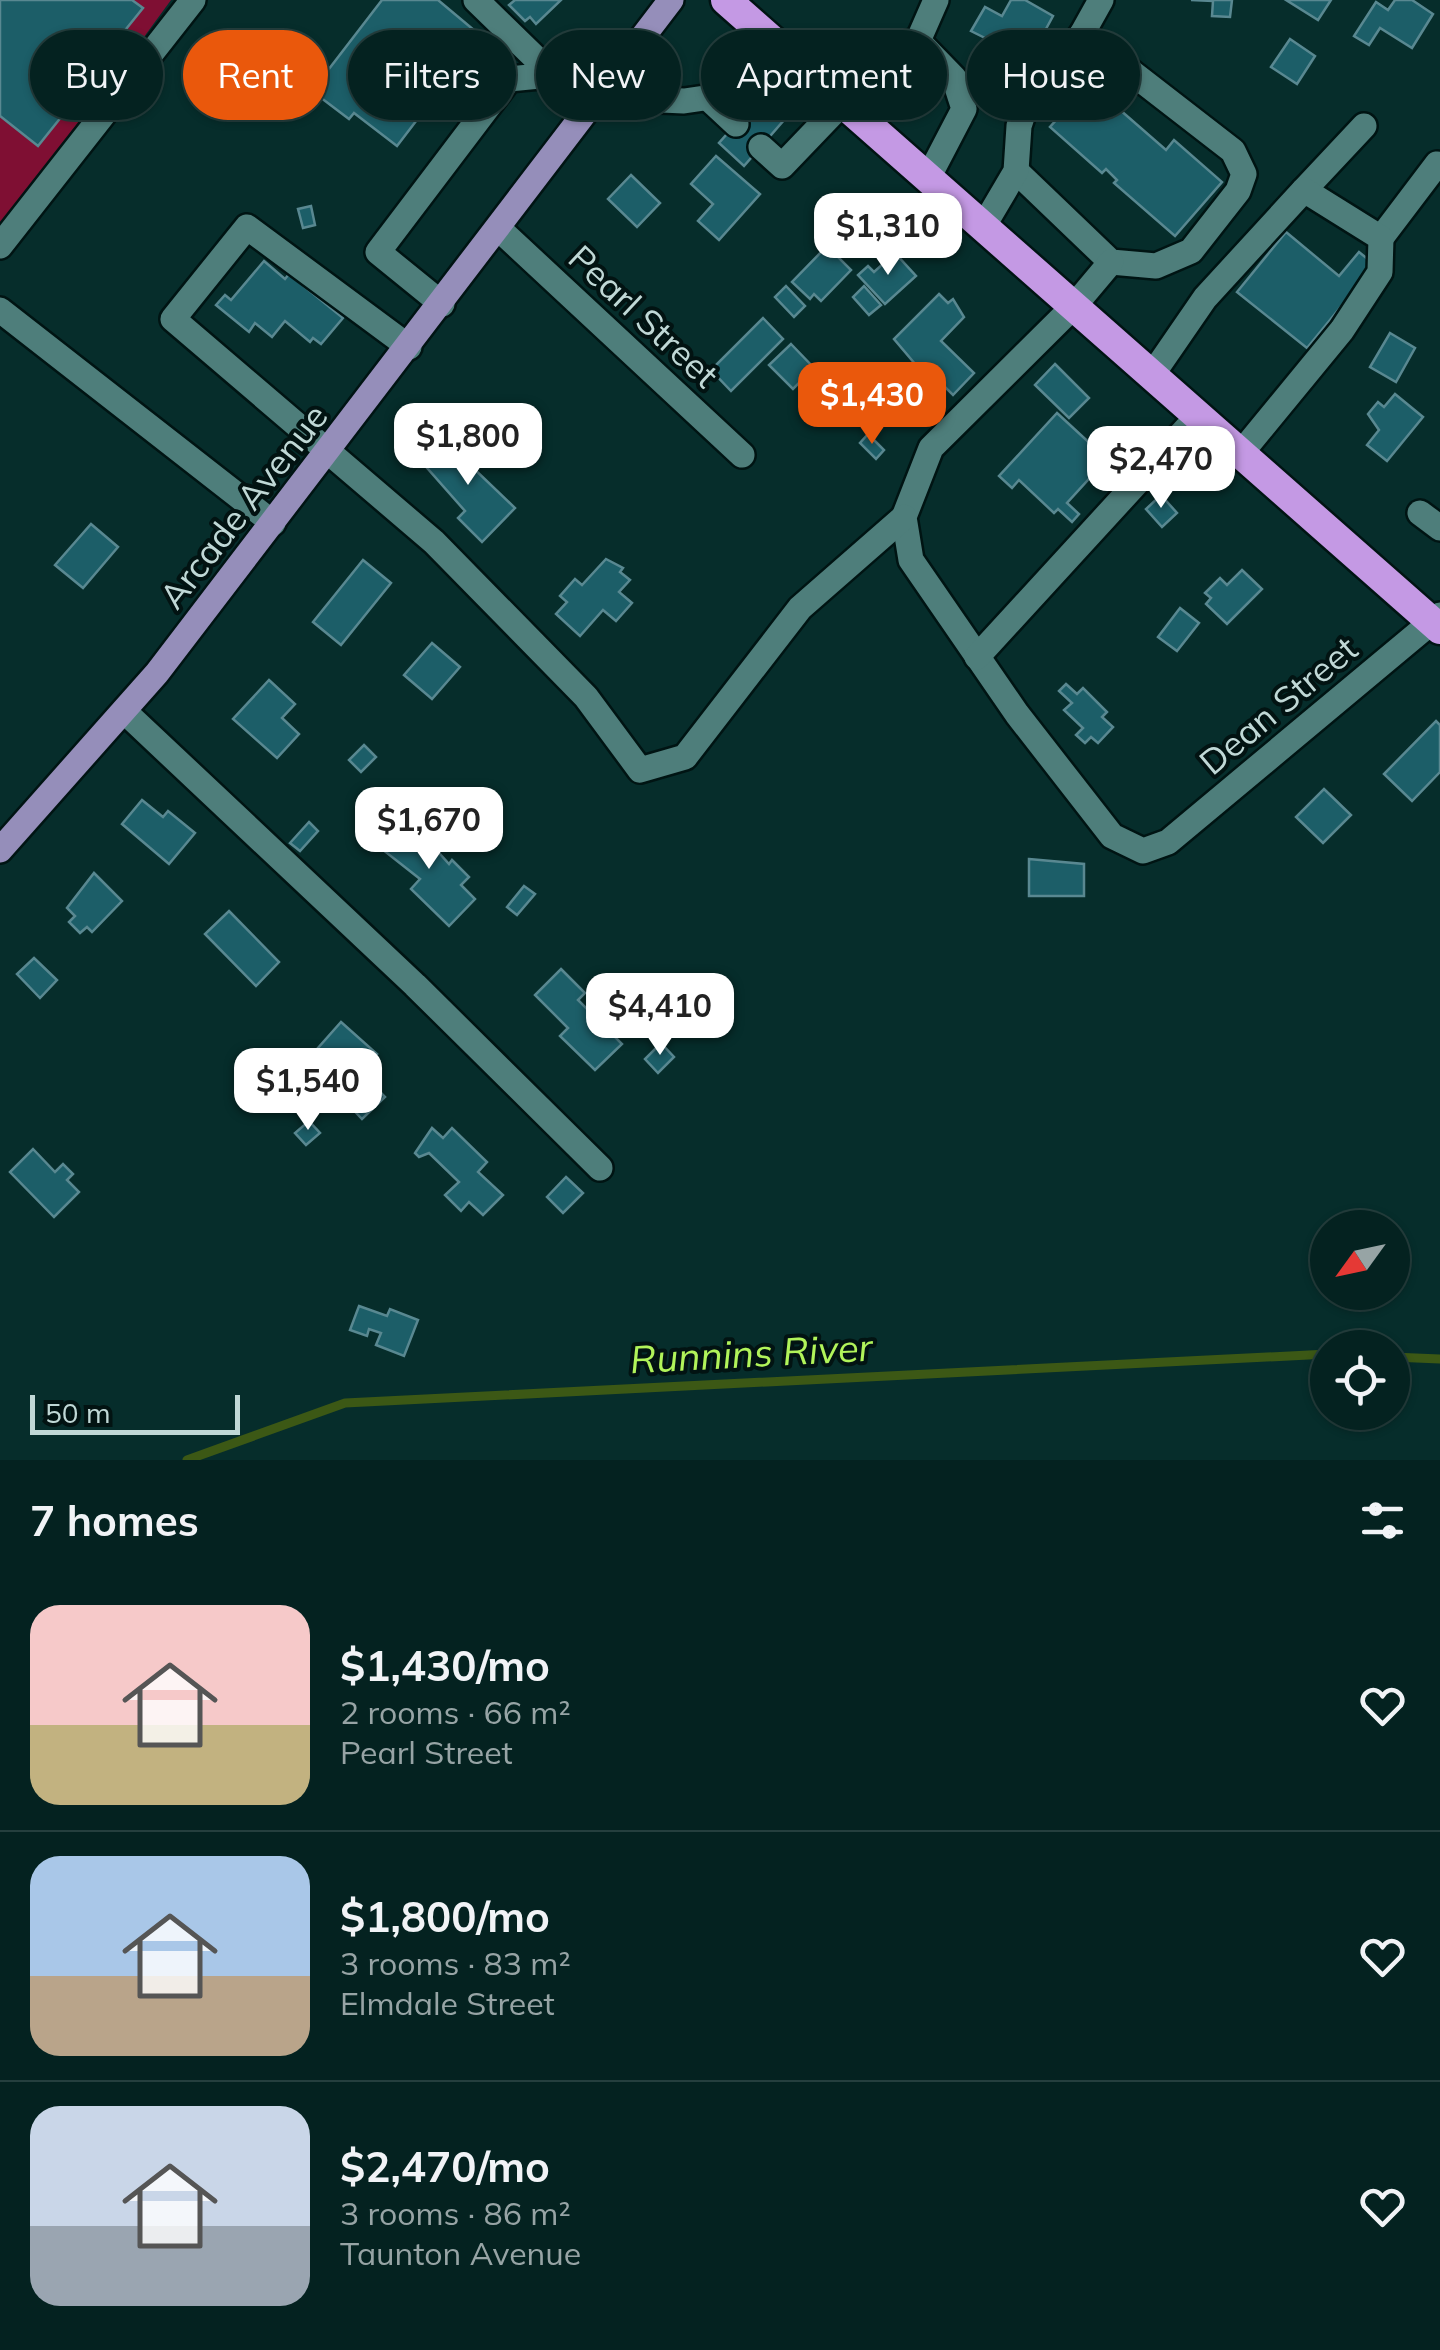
<!DOCTYPE html>
<html lang="en">
<head>
<meta charset="utf-8">
<style>
	:root { --surface:#042220; --page:#0d2a29; --text:#f1f3f6; --muted:#97a4a5; --line:#253f3e; --accent:#ea580c }
	body { margin:0; font-family:Mulish,sans-serif; background:var(--page); color:var(--text); height:100vh; display:flex; flex-direction:column; font-size:38px; white-space:nowrap }
	* { box-sizing:border-box; margin:0 }
	p { font-size:32px; color:var(--muted) }
	.icon { flex:none; width:55px; height:55px; fill:none; stroke:currentColor; stroke-width:2; stroke-linecap:round; stroke-linejoin:round }
	.map { position:relative; height:1460px; overflow:hidden }
	.side { display:flex; flex-direction:column; background:var(--surface); flex:1 }
	.side>* { flex:none }
	.guide { position:absolute; left:30px; top:30px; width:1380px; height:90px; display:flex; gap:20px }
	.needle { width:65px; rotate:237deg }
	.controls { position:absolute; left:1310px; top:1210px; display:grid; gap:20px }
	.controls a { display:grid; place-items:center; width:100px; height:100px; border-radius:50%; background:var(--surface); box-shadow:0 2px 8px #0004,0 0 0 2px var(--line); font-size:50px }
	.scale { position:absolute; left:30px; bottom:25px; width:210px; box-sizing:border-box; padding-left:10px; border:5px solid #c0d8d6; border-top:0; font-size:28px; line-height:35px; white-space:nowrap; color:#c0d8d6; -webkit-text-stroke:8px #021312; paint-order:stroke }
	.price { position:absolute; translate:-50% -85px; padding:0 22px; border-radius:20px; background:#fff; color:#222; font-size:32px; line-height:65px; filter:drop-shadow(0 2px 5px #0008) }
	.price::after { content:''; position:absolute; left:50%; top:60px; width:30px; height:22px; margin-left:-15px; background:inherit; clip-path:polygon(0 0,100% 0,50% 100%) }
	.price.on { background:var(--accent); color:#fff }
	ul { padding:0; list-style:none }
	li { display:flex; align-items:center; gap:30px; height:250px; padding:0 30px }
	li+li { border-top:2px solid var(--line) }
	li span { display:grid; place-items:center; flex:none; width:280px; height:200px; border-radius:30px; color:#555 }
	li>.icon { margin-inline-start:auto }
	span .icon { width:120px; height:120px; fill:#fffc; stroke-width:1 }
	li b { font-size:42px }
	h2 { display:flex; justify-content:space-between; align-items:center; height:120px; padding:0 30px; font-size:42px }
	.pill { padding:0 35px; border-radius:45px; background:var(--surface); box-shadow:0 2px 8px #0004,0 0 0 2px var(--line); font-size:35px; line-height:90px }
	.pill.on { background:var(--accent); color:#fff }
	.map>svg:first-child { display:block }
</style>
</head>
<body>
<div class="map">
<svg width="1440" height="1460" viewBox="0 0 1440 1460">
	<rect width="100%" height="100%" fill="#062d2b"/>
	<!-- green -->
	<path fill="#7f0f33" d="M0,0H171L0,234Z"/>
	<g fill="none" stroke-linecap="round" stroke-linejoin="round">
		<!-- stream -->
		<g stroke="#3c5815" stroke-width="9">
			<path d="M1392,1357L1440,1359"/>
			<path d="M187,1460L345,1403L1328,1354"/>
		</g>
	</g>
	<!-- building -->
	<g fill="#1c5e68" stroke="#598891" stroke-width="2.5">
		<path d="M0,0H132L143,8L118,39L134,51L102,91L90,81L38,146L0,116Z"/>
		<path d="M382,0H438L481,36L397,146L354,113L349,119L312,91Z"/>
		<path d="M515,0H561L536,24L530,17L525,21L509,5Z"/>
		<path d="M1011,0H1025L1053,16L1016,84L977,63L989,40L971,31L985,7L1002,16Z"/>
		<path d="M1191,0H1232L1230,17L1212,16L1213,1Z"/>
		<path d="M1286,0H1331L1318,20Z"/>
		<path d="M1395,0H1412L1433,14L1412,48L1380,28L1369,45L1354,36L1376,2L1388,10Z"/>
		<path d="M1290,39L1315,56L1297,84L1271,67Z"/>
		<path d="M909,60L937,87L915,108L888,82Z"/>
		<path d="M1088,82L1166,150L1174,140L1222,182L1175,236L1114,183L1117,180L1106,169L1102,173L1050,127L1066,109L1053,97L1060,89L1073,100Z"/>
		<path d="M759,98L784,120L744,166L719,143Z"/>
		<path d="M716,156L760,194L719,240L698,221L713,204L691,184Z"/>
		<path d="M631,175L660,203L637,227L608,199Z"/>
		<path d="M311,206L315,225L303,228L298,209Z"/>
		<path d="M1286,232L1339,276L1359,252L1375,265L1307,348L1237,292Z"/>
		<path d="M827,246L851,270L821,301L814,294L810,299L792,282Z"/>
		<path d="M895,253L916,276L885,304L858,275L868,266L874,272Z"/>
		<path d="M264,261L285,279L289,274L343,318L321,344L313,338L310,342L285,321L272,337L255,323L249,332L216,305L225,295L231,300Z"/>
		<path d="M786,286L805,306L794,317L775,297Z"/>
		<path d="M864,286L881,305L869,315L853,297Z"/>
		<path d="M939,294L948,303L953,299L964,317L941,341L974,373L953,395L937,379L932,384L894,339Z"/>
		<path d="M763,318L783,339L731,391L711,370Z"/>
		<path d="M1390,333L1415,348L1396,382L1370,367Z"/>
		<path d="M791,344L814,368L793,389L769,365Z"/>
		<path d="M1055,364L1089,398L1069,418L1035,385Z"/>
		<path d="M1395,394L1423,417L1387,461L1367,445L1379,430L1368,414L1378,402L1384,407Z"/>
		<path d="M1057,413L1107,459L1067,503L1079,514L1072,522L1058,509L1054,513L1019,480L1012,488L999,476Z"/>
		<path d="M868,434L884,450L876,459L860,443Z"/>
		<path d="M447,435L465,453L468,450L476,457L469,464L515,508L482,542L458,518L465,511L421,461Z"/>
		<path d="M1161,495L1177,513L1162,527L1146,509Z"/>
		<path d="M91,524L118,547L83,588L55,565Z"/>
		<path d="M606,559L623,568L620,572L630,580L619,592L632,603L616,621L603,610L580,636L556,614L567,602L560,596L575,579L582,585Z"/>
		<path d="M363,560L391,583L341,645L313,622Z"/>
		<path d="M1242,570L1262,589L1227,624L1206,604L1211,598L1205,593L1220,578L1227,585Z"/>
		<path d="M1180,608L1199,623L1177,651L1158,637Z"/>
		<path d="M432,643L460,667L432,699L404,675Z"/>
		<path d="M269,680L295,704L282,718L299,734L277,758L233,719Z"/>
		<path d="M1066,684L1077,694L1083,688L1107,712L1102,717L1113,727L1098,743L1091,737L1085,743L1076,735L1083,728L1064,710L1072,703L1059,691Z"/>
		<path d="M1436,721L1440,725V772L1412,801L1384,774Z"/>
		<path d="M364,745L376,757L361,772L349,760Z"/>
		<path d="M1324,789L1351,815L1323,843L1296,817Z"/>
		<path d="M142,800L163,817L168,811L195,833L169,864L122,824Z"/>
		<path d="M407,817L449,864L452,860L469,877L461,885L475,899L449,926L411,889L420,879L378,846Z"/>
		<path d="M309,822L318,831L300,851L290,843Z"/>
		<path d="M1029,859L1084,864V896H1029Z"/>
		<path d="M94,873L122,901L92,932L87,927L80,933L69,922L75,916L67,908Z"/>
		<path d="M524,886L535,894L517,915L507,907Z"/>
		<path d="M229,911L279,962L256,986L205,934Z"/>
		<path d="M34,958L57,980L40,998L17,974Z"/>
		<path d="M561,969L585,993L578,1000L622,1044L595,1070L560,1036L568,1028L535,995Z"/>
		<path d="M341,1022L377,1054L353,1080L347,1075L340,1082L328,1072L335,1064L318,1048Z"/>
		<path d="M661,1043L674,1057L658,1073L645,1059Z"/>
		<path d="M368,1079L385,1097L362,1119L345,1101Z"/>
		<path d="M309,1121L320,1133L306,1145L295,1133Z"/>
		<path d="M432,1128L443,1138L452,1128L487,1162L478,1172L503,1195L483,1215L469,1202L461,1211L445,1195L459,1182L429,1153L419,1157L415,1153Z"/>
		<path d="M33,1149L55,1172L63,1164L73,1174L67,1180L79,1192L54,1217L10,1172Z"/>
		<path d="M566,1177L583,1193L563,1213L547,1197Z"/>
		<path d="M359,1306L387,1316L390,1309L418,1320L404,1356L376,1345L381,1333L369,1329L367,1336L350,1330Z"/>
	</g>
	<g fill="none" stroke-linecap="round" stroke-linejoin="round">
		<!-- minor casing -->
		<g stroke="#001413" stroke-width="30">
			<g id="minor">
				<path d="M476,0L555,77"/>
				<path d="M611,81L639,99L684,101L732,94L780,48"/>
				<path d="M708,98L736,124"/>
				<path d="M761,147L782,166L898,45L918,41"/>
				<path d="M1016,171L1111,262L1156,266L1191,251L1238,191L1244,174L1233,151L1082,34"/>
				<path d="M928,178L964,109L954,78L918,41L936,0"/>
				<path d="M1304,190L1364,126"/>
				<path d="M983,227L1016,171L1019,126L1026,105L1082,34L1101,0"/>
				<path d="M499,229L742,455"/>
				<path d="M1381,238L1437,164"/>
				<path d="M0,246L193,0"/>
				<path d="M1111,262L1074,306L931,448L904,517L911,560L1017,714L1112,836L1143,851L1168,842L1440,615"/>
				<path d="M442,304L378,252L509,79L550,75L603,91"/>
				<path d="M0,310L273,523"/>
				<path d="M409,347L247,227L173,319L434,542L586,697L640,770L685,757L800,608L904,517"/>
				<path d="M1152,375L1205,298L1304,190L1381,238L1380,272L1342,330L1241,453"/>
				<path d="M1420,513L1440,528"/>
				<path d="M977,657L1198,416"/>
				<path d="M124,711L415,985L600,1168"/>
			</g>
		</g>
		<!-- major casing -->
		<g stroke="#001413" stroke-width="30">
			<path id="major" d="M0,850L157,673L671,0"/>
		</g>
		<!-- highway casing -->
		<g stroke="#001413" stroke-width="35">
			<path id="highway" d="M726,0L1440,629"/>
		</g>
		<!-- minor -->
		<use href="#minor" stroke="#4e7e7b" stroke-width="25"/>
		<!-- major -->
		<use href="#major" stroke="#958eba" stroke-width="25"/>
		<!-- highway -->
		<use href="#highway" stroke="#c499e4" stroke-width="30"/>
	</g>
	<g text-anchor="middle" dominant-baseline="central" stroke-width="8" stroke-linejoin="round" paint-order="stroke">
		<!-- street labels -->
		<g font-size="35" fill="#c0d8d6" stroke="#021312">
			<text transform="translate(644 316) rotate(43)">Pearl Street</text>
			<text transform="translate(243 506) rotate(-52)">Arcade Avenue</text>
			<text transform="translate(1278 705) rotate(-40)">Dean Street</text>
		</g>
		<!-- water labels -->
		<g font-size="38" font-style="italic" fill="#b1f45a" stroke="#021312">
			<text transform="translate(751 1353) rotate(-3)">Runnins River</text>
		</g>
	</g>
</svg>
<div class="controls">
<a><svg class="needle" viewBox="-14 -14 28 28"><path d="M0-13l5 13h-10z" fill="#e53935"/><path d="M0 13l5-13h-10z" fill="#97a4a5"/></svg></a>
<a><svg class="icon" aria-label="locate" viewBox="0 0 24 24"><circle cx="12" cy="12" r="6"/><path d="M12 2v4M12 18v4M2 12h4M18 12h4"/></svg></a>
</div>
<div class="scale">50 m</div>
<b class="price" style="left:888px;top:278px">$1,310</b>
<b class="price on" style="left:872px;top:447px">$1,430</b>
<b class="price" style="left:468px;top:488px">$1,800</b>
<b class="price" style="left:1161px;top:511px">$2,470</b>
<b class="price" style="left:429px;top:872px">$1,670</b>
<b class="price" style="left:660px;top:1058px">$4,410</b>
<b class="price" style="left:308px;top:1133px">$1,540</b>
<div class="guide">
<a class="pill">Buy</a>
<a class="pill on">Rent</a>
<a class="pill">Filters</a>
<a class="pill">New</a>
<a class="pill">Apartment</a>
<a class="pill">House</a>
</div>
</div>
<section class="side">
<h2>7 homes<svg class="icon" aria-label="filters" viewBox="0 0 24 24"><path d="M4 7h16M4 17h16"/><circle cx="9" cy="7" r="2"/><circle cx="15" cy="17" r="2"/></svg></h2>
<ul>
<li><span style="background:linear-gradient(#f6c9c9 60%,#c2b280 0)"><svg class="icon" aria-label="home" viewBox="0 0 24 24"><path d="M3 11l9-7 9 7M6 9v11h12V9"/></svg></span><div><b>$1,430/mo</b><p>2 rooms · 66 m²</p><p>Pearl Street</p></div><svg class="icon" aria-label="heart" viewBox="0 0 24 24"><path d="M12 20l-8-8c-3-5 5-10 8-4 3-6 11-1 8 4z"/></svg></li>
<li><span style="background:linear-gradient(#a9c7e8 60%,#b9a48a 0)"><svg class="icon" aria-label="home" viewBox="0 0 24 24"><path d="M3 11l9-7 9 7M6 9v11h12V9"/></svg></span><div><b>$1,800/mo</b><p>3 rooms · 83 m²</p><p>Elmdale Street</p></div><svg class="icon" aria-label="heart" viewBox="0 0 24 24"><path d="M12 20l-8-8c-3-5 5-10 8-4 3-6 11-1 8 4z"/></svg></li>
<li><span style="background:linear-gradient(#c9d6e8 60%,#9aa5b1 0)"><svg class="icon" aria-label="home" viewBox="0 0 24 24"><path d="M3 11l9-7 9 7M6 9v11h12V9"/></svg></span><div><b>$2,470/mo</b><p>3 rooms · 86 m²</p><p>Taunton Avenue</p></div><svg class="icon" aria-label="heart" viewBox="0 0 24 24"><path d="M12 20l-8-8c-3-5 5-10 8-4 3-6 11-1 8 4z"/></svg></li>
</ul>
</section>
</body>
</html>
